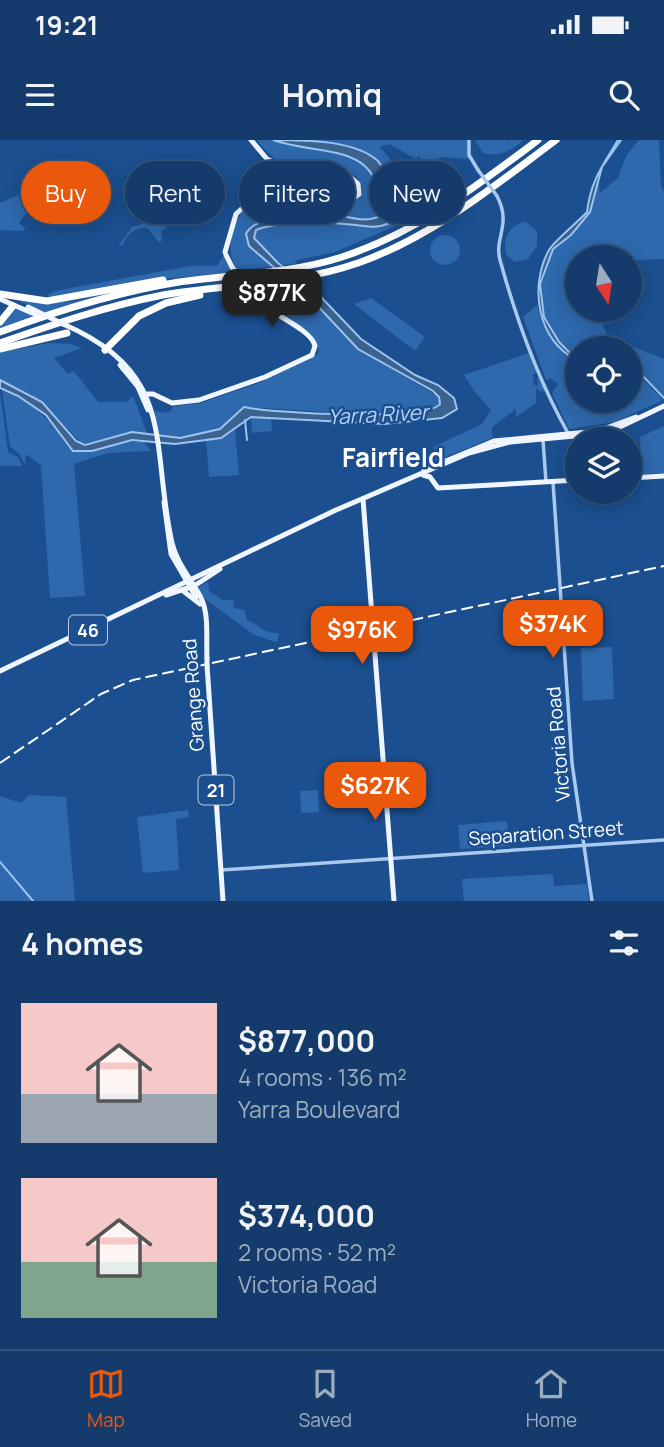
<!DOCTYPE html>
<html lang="en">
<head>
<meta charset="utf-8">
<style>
	:root { --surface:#143b6b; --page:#1d4271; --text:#f1f3f6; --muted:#9dadc1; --line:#33557e; --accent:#ea580c }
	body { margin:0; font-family:Manrope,sans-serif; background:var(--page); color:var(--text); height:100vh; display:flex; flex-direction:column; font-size:26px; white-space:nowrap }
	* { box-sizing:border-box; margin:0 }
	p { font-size:23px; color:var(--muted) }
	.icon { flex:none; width:38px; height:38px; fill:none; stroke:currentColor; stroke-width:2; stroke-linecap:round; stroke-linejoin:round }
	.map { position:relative; height:761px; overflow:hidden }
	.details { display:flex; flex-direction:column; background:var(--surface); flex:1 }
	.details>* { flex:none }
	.guide { position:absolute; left:21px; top:21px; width:623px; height:63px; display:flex; gap:14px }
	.needle { width:46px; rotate:168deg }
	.buttons { position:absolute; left:565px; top:105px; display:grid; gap:14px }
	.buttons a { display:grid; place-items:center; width:77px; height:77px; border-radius:50%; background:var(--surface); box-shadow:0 4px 18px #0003,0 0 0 2px var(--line); font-size:35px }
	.price { position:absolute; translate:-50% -60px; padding:0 16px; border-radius:14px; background:var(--accent); color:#fff; font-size:23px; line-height:46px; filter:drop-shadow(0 2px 4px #0008) }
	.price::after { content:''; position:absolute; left:50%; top:42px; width:21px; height:16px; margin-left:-10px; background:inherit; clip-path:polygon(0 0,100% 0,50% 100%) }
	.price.selected { background:#222; color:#fff }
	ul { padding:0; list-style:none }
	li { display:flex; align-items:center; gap:21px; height:175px; padding:0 21px }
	li span { display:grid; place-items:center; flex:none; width:196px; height:140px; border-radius:0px; color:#555 }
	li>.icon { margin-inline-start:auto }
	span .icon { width:84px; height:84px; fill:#fffc; stroke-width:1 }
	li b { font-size:30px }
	h2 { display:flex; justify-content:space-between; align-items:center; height:84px; padding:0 21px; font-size:30px }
	.chip { padding:0 24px; border-radius:32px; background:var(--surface); box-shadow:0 4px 18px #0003,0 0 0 2px var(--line); font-size:24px; line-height:63px }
	.chip.selected { background:var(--accent); color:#fff }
	.status { display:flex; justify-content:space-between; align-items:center; height:49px; padding:0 35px; background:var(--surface); direction:ltr }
	.status svg { height:19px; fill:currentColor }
	header { display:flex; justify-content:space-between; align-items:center; height:91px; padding:0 21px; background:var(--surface); font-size:32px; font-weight:700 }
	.dock { display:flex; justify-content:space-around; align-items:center; height:98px; border-top:2px solid var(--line); background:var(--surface); font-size:19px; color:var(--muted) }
	.dock a { display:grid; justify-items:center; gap:4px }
	.dock .selected { color:var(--accent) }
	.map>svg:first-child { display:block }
</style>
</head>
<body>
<div class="status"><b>19:21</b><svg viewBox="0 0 49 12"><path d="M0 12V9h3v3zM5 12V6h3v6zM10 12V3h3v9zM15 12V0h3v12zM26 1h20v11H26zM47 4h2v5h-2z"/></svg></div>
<header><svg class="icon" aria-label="menu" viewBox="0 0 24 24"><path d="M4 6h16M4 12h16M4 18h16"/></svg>Homiq<svg class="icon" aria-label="search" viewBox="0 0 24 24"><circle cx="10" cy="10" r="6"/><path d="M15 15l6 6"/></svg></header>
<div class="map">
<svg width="664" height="761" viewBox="0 0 664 761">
	<rect width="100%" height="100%" fill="#1b4f8f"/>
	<!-- green -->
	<g fill="#2e69ad">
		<path d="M257,0H469V19L441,17L426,27L419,16L415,19L390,4L379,7C401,24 400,58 402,83L335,112L297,120L295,124L238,131C224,111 230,78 251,64L289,63L309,59L351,65L362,53L360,42L355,35C345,33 337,36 327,37C296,37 274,23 257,0Z"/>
		<path d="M475,0H509L507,8L510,0H523C512,11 498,17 483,13Z"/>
		<path d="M639,0H659L661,46L664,52V119L637,120L611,110V117H578V170H602L603,187L609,197L664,219V256L645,236L630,231V208H578L577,218C540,197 528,142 553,108C562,96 579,87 588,74C594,66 594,48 598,38L600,53L618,38L626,16Z"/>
		<path d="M53,20L64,27L59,28L51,39L58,44L49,41L33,63L39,69L36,74L29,69L19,83L25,88L24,91L0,90V63L27,51Z"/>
		<path d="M151,77L167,87L161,91L162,101L159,102L147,88C135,88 127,93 123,105L118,106L132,87L148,82Z"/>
		<path d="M526,82L537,91V106L528,119L515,122L507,116C501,100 509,84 526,82Z"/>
		<circle cx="445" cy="110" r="15"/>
		<path d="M224,115L233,132L145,141L58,158L46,156L55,151L190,126H217Z"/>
		<path d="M291,143L314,162L358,209L439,257L440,264L437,269L374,275L244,267L223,288L180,298L159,296L154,271L168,273L174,266L201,263L261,242L318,214C324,191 265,167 251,149Z"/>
		<path d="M114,152L0,189V184L16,168L30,166L19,161L71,162Z"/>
		<path d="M371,158L425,197L415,211L354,164Z"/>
		<path d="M537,165C543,188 557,211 577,222L578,261H630V234L641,237L663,260L615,282L569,289L552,253L558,244L550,238L546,240L523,177Z"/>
		<path d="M49,203L72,204L82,208L54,218L68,234L74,231L98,262H127L133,256L147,293L132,292L82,304L42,262L0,240V212Z"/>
		<path d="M529,213L536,233L533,234L534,245L538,246L537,236L545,249L542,252L536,249V263L516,277V269L492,287V298L436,321L433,307L482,284L491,270L474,251L464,235Z"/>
		<path d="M2,250C40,264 54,291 86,312L117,302H144L151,311L108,313L74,324L85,456L50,458L41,325L26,314L25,326L21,316L10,306Z"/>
		<path d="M0,253L8,312L18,317L22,326H0Z"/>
		<path d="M251,277L271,278L272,291L252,293Z"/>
		<path d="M664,286V333L642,334L640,297Z"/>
		<path d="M235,290L239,335L209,337L206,300L222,298Z"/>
		<path d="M208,442L209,451L223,460H233L234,468L245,470L247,480C259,484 263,494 279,493L277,503L253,494L201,456L199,447Z"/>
		<path d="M612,507L614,559L583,561L581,508Z"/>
		<path d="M318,650L319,672L301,673L300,651Z"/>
		<path d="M29,655L66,657L75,761H0V656L21,663Z"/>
		<path d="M188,670L189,677L176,679L179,730L143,733L137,677Z"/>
		<path d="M507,681L509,706L460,709L458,685Z"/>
		<path d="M553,734L554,746L587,744L589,761H464L462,739Z"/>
	</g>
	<!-- water -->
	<g fill="#3c6290" stroke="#9cc4f0" stroke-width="2">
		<path d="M273,0C305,0 355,0 378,21C385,29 386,42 389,52C393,62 396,75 390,83C374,90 361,85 345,84C324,82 275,82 256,90L254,98L278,123L321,157L361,199L415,235L438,245L454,258L457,269L442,278L384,284L251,277L221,298L175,304L132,300L92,311H73L46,275L18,256L0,248V240L42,262L76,301L85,305L132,292L180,298L220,289L244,267C270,273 426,282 440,264L439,257L433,251L358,209L314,162L249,106L246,94C256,73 312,73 334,75C349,76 363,83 378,77L381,71C380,0 322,17 273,0Z"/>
		<path d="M618,0H621L602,27L590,72L571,95L553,109L540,144L544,177L559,202L577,220C537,201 529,146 549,110C554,101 579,81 587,72C591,40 602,27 618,0Z"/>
	</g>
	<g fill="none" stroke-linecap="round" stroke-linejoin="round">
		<!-- stream -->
		<g stroke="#9cc4f0" stroke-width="2">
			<path d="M641,234L664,258"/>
			<path d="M245,280L247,300"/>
			<path d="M0,722L33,761"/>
		</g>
		<!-- minor -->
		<g stroke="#a9c9ee" stroke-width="3.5">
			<path d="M469,0V15L478,30"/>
			<path d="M497,56C512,85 494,97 500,120C516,178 538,240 568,293"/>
			<path d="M543,300L546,342"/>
			<path d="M553,342L572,623L592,761"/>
			<path d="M221,730L664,700"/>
		</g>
		<!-- major -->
		<g stroke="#f0f6ff" stroke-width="5">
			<path d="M225,112L236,74L249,62L311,56L347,63L359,54L358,44L350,37L319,40L293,33L267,19L251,0"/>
			<path d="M226,115L232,127"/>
			<path d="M0,159L39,176"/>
			<path d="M63,184C178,233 150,305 172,403C177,424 193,441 202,460C209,476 206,501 207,518"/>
			<path d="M120,225L138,247L148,270"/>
			<path d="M145,254H153L172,263L199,260L265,237L312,215L315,206C311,188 267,173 253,156"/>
			<path d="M424,330L494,301L598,291L636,277"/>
			<path d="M423,335L430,337L438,348L578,340"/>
			<path d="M630,338L664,336"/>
			<path d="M363,359L394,761"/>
			<path d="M164,362L171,414L196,457"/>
			<path d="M182,450L200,464"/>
			<path d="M166,455L194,446L220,429"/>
			<path d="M207,525L223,761"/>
			<path d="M0,531L336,370L469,313L510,302L607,293L664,266"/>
		</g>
		<!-- highway -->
		<g stroke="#fff" stroke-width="7">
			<path d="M0,154L47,161L163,140"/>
			<path d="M0,182L13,166"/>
			<path d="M0,192C59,170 117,152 179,142C234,134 290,134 342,117C416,93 477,46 538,0"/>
			<path d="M0,203C54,184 107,166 163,155C228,144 295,145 358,123C432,97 494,46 556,0"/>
			<path d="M0,209L67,193"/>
			<path d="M105,210L139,176L166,163L200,155"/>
		</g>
		<!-- rail -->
		<path stroke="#fff" stroke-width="2" stroke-dasharray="12 5" stroke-linecap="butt" d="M0,623L101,554L133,540L664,426"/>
		<!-- minor-bridge -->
		<path stroke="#a9c9ee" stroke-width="3.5" d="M478,30L497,56"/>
		<!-- major-bridge -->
		<g stroke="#f0f6ff" stroke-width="5">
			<path d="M232,127L253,156"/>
			<path d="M28,167L63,184"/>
			<path d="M207,518V525"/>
		</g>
	</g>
	<g text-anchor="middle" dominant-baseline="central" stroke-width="5" stroke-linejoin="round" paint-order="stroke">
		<!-- shield labels -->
		<g fill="#1b4f8f" stroke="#bbcadd" stroke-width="2">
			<rect x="69" y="475.5" width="38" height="29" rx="5"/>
			<rect x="198.5" y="635.5" width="35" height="29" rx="5"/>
		</g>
		<g font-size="18" font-weight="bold" fill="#fff">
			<text x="88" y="490">46</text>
			<text x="216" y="650">21</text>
		</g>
		<!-- street labels -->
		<g font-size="19" fill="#fff" stroke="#1b4f8f">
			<text transform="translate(193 555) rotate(-94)">Grange Road</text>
			<text transform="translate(558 604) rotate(-95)">Victoria Road</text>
			<text transform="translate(546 693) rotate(-4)">Separation Street</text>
		</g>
		<!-- water labels -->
		<g font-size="21" font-style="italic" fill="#b5d3f5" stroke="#1b4f8f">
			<text transform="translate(378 274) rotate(-3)">Yarra River</text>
		</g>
		<!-- district labels -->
		<g font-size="26" font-weight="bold" fill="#fff" stroke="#1b4f8f">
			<text x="393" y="317">Fairfield</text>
		</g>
	</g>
</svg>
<div class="buttons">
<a><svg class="needle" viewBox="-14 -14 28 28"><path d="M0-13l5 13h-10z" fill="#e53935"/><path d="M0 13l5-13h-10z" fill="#9dadc1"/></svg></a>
<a><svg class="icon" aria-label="locate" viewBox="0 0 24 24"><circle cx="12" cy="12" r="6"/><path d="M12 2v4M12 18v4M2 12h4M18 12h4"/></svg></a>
<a><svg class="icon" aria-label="layers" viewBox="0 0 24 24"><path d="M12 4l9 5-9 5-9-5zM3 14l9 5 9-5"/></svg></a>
</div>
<b class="price selected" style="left:272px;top:189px">$877K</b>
<b class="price" style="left:553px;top:520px">$374K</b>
<b class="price" style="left:362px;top:526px">$976K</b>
<b class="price" style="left:375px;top:682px">$627K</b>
<div class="guide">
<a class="chip selected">Buy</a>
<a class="chip">Rent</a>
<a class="chip">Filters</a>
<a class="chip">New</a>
</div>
</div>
<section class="details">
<h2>4 homes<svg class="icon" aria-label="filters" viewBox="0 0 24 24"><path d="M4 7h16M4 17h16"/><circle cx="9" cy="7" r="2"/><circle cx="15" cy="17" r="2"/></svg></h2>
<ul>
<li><span style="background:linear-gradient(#f6c9c9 65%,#9aa5b1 0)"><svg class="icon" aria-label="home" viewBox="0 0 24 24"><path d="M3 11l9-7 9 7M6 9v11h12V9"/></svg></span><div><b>$877,000</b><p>4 rooms · 136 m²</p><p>Yarra Boulevard</p></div></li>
<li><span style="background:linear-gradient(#f6c9c9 60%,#7fa58c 0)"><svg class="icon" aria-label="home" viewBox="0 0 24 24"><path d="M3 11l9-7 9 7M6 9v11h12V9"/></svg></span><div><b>$374,000</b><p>2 rooms · 52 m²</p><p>Victoria Road</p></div></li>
</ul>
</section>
<nav class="dock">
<a class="selected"><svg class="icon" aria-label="map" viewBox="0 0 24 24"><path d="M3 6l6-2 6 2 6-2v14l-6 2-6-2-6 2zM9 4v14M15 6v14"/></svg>Map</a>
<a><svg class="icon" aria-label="saved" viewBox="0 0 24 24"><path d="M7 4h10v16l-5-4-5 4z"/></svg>Saved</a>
<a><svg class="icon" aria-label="home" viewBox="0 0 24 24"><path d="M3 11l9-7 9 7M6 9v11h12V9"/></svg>Home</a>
</nav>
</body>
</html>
